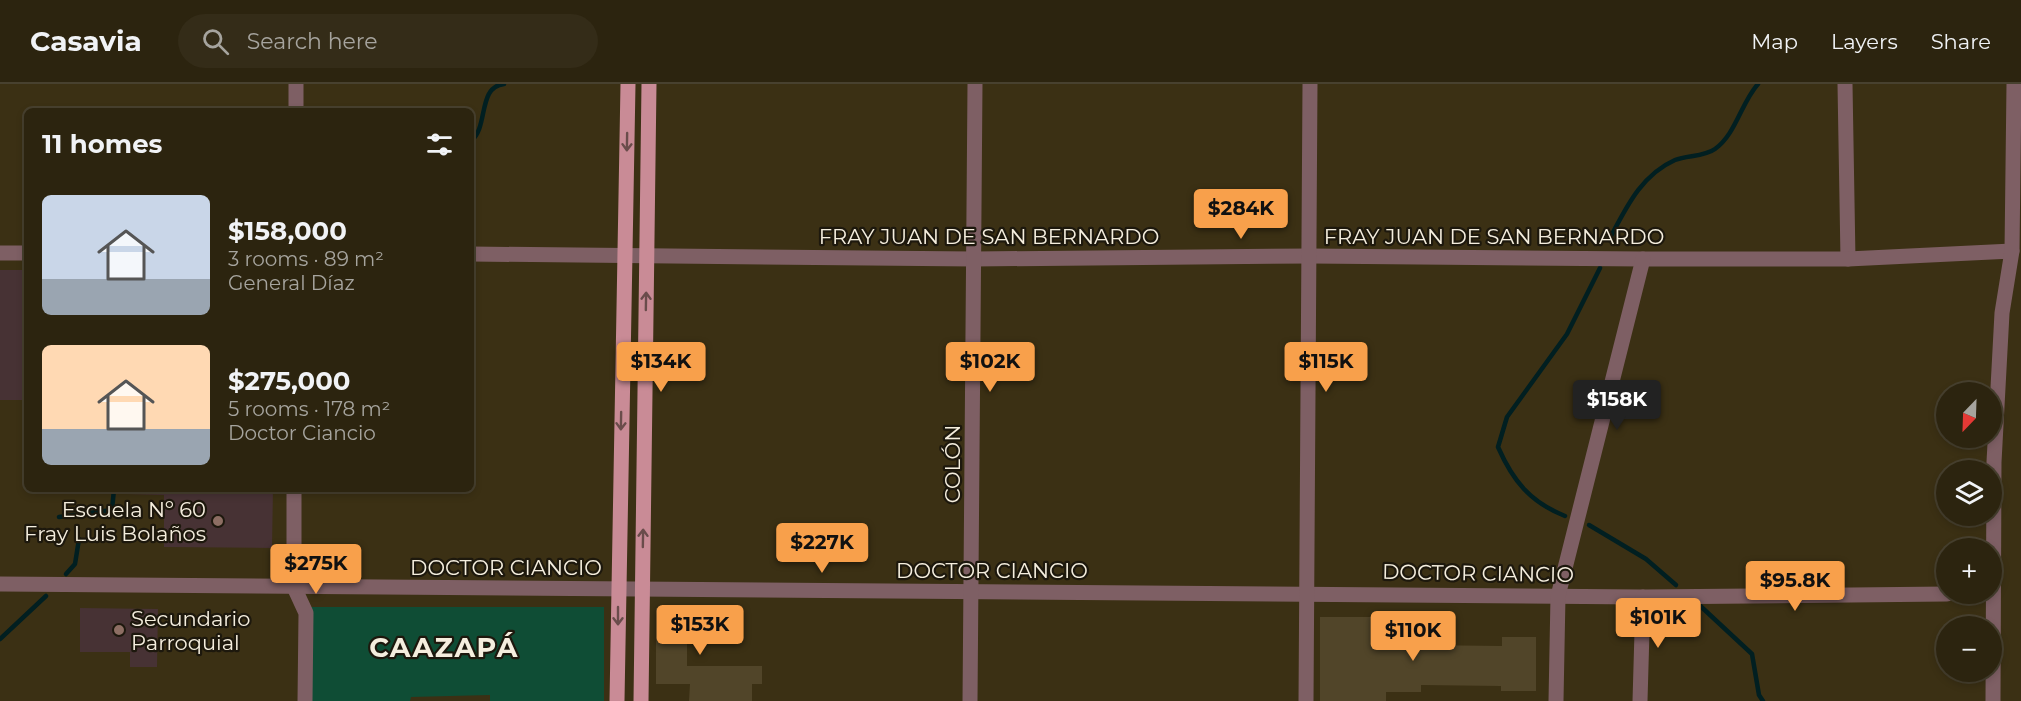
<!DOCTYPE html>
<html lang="en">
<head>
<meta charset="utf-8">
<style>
	:root { --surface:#2c240f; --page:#342c18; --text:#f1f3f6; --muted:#a6a49e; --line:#48412f; --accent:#f8a04b }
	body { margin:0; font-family:Montserrat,sans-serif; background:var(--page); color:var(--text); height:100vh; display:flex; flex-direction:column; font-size:22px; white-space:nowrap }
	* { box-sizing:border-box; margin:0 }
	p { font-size:20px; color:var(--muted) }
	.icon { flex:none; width:33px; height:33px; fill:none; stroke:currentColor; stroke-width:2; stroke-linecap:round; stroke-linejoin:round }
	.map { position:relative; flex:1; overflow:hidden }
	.side { position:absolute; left:24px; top:24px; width:450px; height:384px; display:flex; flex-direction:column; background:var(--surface); border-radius:9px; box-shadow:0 3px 9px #0003,0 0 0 2px var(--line) }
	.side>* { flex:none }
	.needle { width:39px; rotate:203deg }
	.tools { position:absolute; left:1936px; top:298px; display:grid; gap:12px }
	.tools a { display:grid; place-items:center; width:66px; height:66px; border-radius:50%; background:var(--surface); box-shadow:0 3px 9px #0003,0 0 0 2px var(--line); font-size:30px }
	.price { position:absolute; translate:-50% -51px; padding:0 14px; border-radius:6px; background:var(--accent); color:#111; font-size:20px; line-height:39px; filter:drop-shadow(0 2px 3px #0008) }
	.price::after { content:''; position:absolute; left:50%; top:36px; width:18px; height:14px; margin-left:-9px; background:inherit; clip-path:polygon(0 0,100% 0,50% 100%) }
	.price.active { background:#222; color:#fff }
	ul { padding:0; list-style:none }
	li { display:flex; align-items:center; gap:18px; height:150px; padding:0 18px }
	li span { display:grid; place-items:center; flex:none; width:168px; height:120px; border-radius:9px; color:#555 }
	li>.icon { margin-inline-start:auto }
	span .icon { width:72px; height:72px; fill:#fffc; stroke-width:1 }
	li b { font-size:26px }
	h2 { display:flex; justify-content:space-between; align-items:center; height:72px; padding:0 18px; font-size:26px }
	header { display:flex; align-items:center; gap:36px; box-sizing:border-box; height:84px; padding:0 30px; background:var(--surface); border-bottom:2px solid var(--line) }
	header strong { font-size:28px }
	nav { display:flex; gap:33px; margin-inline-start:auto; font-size:21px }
	.search { width:420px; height:54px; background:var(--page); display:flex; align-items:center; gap:15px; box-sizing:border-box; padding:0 21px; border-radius:33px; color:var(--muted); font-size:22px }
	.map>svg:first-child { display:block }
</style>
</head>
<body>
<header>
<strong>Casavia</strong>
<div class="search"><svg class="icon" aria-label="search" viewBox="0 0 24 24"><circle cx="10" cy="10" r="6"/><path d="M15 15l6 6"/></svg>Search here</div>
<nav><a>Map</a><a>Layers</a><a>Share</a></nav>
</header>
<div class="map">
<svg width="2021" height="617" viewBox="0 0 2021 617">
	<rect width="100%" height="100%" fill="#3b3014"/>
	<!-- education -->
	<g fill="#473234">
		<rect x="0" y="186" width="27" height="130"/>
		<path d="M126,405H273L272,464L164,463V411L126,410Z"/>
		<path d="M80,524L158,525L157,583H130V568H80Z"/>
	</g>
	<!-- green -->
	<g fill="#0f4d35">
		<path d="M310,523H604V617H490V611L411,613L410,617H310Z"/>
		<path d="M1421,533V548L1391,549L1390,534Z"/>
	</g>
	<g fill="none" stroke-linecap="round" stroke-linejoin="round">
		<!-- stream -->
		<g stroke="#011f21" stroke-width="4.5">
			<path d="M471,57C489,43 477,3 504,0"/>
			<path d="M1609,156C1626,124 1641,91 1675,76C1687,71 1704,73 1715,65C1736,50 1741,19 1758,0"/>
			<path d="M1565,432C1530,418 1513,397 1498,363L1507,333L1567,250L1600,184"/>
			<path d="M59,433L112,426L114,405"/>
			<path d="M1589,441L1646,475L1676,501"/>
			<path d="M66,490L75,480L79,455"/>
			<path d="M1695,517L1752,570L1759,611L1763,617"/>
			<path d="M0,555L46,512"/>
		</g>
	</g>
	<!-- building -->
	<g fill="#514529">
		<path d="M656,524H738V544L687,545V582H762V600H752V617H689L690,600H656Z"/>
		<path d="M1320,533H1386L1385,553H1420V561L1502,562V553H1536V607H1501V602L1421,601V608H1386V617H1320Z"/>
	</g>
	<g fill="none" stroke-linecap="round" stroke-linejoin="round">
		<!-- minor -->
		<g stroke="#7e5f64" stroke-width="15">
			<path d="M1845,0L1848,175"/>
			<path d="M296,27V0"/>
			<path d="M0,169H27"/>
			<path d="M471,170L974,175L1311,172L1643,175H1848L2012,167"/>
			<path d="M294,405V503L306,529L305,617"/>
			<path d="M0,500L1643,513L1947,510"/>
			<path d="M970,617L975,0"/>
			<path d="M1306,617L1310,0"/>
			<path d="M1556,617L1558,512L1643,175"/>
			<path d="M1640,617L1643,513"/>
			<path d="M1993,617L1994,378L2002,229L2012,167L2014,0"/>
		</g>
		<!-- major -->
		<g stroke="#c98b96" stroke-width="15">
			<path d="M617,617L628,0"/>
			<path d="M641,617L649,0"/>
		</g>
	</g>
	<!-- one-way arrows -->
	<defs><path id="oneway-shaft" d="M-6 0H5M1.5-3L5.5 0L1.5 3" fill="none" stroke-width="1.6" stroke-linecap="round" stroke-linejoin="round" transform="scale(1.5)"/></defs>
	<g stroke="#6a4c4b">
		<use href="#oneway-shaft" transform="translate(627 58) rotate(91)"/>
		<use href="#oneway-shaft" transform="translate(646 217) rotate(-89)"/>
		<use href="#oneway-shaft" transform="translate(621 337) rotate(91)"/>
		<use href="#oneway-shaft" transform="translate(643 454) rotate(-89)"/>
		<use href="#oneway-shaft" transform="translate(618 532) rotate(90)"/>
	</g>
	<!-- markers -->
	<g fill="#8d6e63" stroke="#1d180d" stroke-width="2">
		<circle cx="218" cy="437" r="6"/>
		<circle cx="119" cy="546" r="6"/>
	</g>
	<g text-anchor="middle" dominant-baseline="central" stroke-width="4.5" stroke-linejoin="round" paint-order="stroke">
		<!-- street labels -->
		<g font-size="21" fill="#f5eede" stroke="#1d180d">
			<text x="989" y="152">FRAY JUAN DE SAN BERNARDO</text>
			<text x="1494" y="152">FRAY JUAN DE SAN BERNARDO</text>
			<text transform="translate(952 380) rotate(-90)">COLÓN</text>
			<text x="506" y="483">DOCTOR CIANCIO</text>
			<text x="992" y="486">DOCTOR CIANCIO</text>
			<text transform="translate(1478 489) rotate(1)">DOCTOR CIANCIO</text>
		</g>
		<!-- poi labels -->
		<g font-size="21" fill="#f5eede" stroke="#1d180d" text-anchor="end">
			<text x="206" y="425">Escuela Nº 60<tspan x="206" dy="24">Fray Luis Bolaños</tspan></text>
			<text x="131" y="534" text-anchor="start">Secundario<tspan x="131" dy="24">Parroquial</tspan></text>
		</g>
		<!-- district labels -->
		<g font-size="27" font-weight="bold" letter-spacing="1.5" fill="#f5eede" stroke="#1d180d">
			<text x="444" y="563">CAAZAPÁ</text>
		</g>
	</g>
</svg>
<div class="tools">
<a><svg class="needle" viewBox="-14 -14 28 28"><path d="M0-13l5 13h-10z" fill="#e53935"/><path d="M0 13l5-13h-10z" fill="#a6a49e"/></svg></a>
<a><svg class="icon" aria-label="layers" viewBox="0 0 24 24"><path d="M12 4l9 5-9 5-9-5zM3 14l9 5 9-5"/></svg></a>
<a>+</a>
<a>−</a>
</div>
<b class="price" style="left:1241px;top:156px">$284K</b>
<b class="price" style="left:661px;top:309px">$134K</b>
<b class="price" style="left:990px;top:309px">$102K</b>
<b class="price" style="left:1326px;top:309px">$115K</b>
<b class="price active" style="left:1617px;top:347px">$158K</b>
<b class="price" style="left:822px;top:490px">$227K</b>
<b class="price" style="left:316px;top:511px">$275K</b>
<b class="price" style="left:1795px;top:528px">$95.8K</b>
<b class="price" style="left:1658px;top:565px">$101K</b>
<b class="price" style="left:700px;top:572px">$153K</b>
<b class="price" style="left:1413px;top:578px">$110K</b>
<section class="side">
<h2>11 homes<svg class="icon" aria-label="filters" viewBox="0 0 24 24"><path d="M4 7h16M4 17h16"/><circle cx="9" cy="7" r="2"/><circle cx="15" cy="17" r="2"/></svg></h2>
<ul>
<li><span style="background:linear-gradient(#c9d6e8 70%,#9aa5b1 0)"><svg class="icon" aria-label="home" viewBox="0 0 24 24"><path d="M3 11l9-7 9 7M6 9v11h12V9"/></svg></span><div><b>$158,000</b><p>3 rooms · 89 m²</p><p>General Díaz</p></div></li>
<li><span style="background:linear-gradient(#ffd9b3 70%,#9aa5b1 0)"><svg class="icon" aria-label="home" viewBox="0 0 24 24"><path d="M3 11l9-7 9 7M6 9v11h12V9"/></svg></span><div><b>$275,000</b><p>5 rooms · 178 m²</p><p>Doctor Ciancio</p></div></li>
</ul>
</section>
</div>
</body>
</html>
